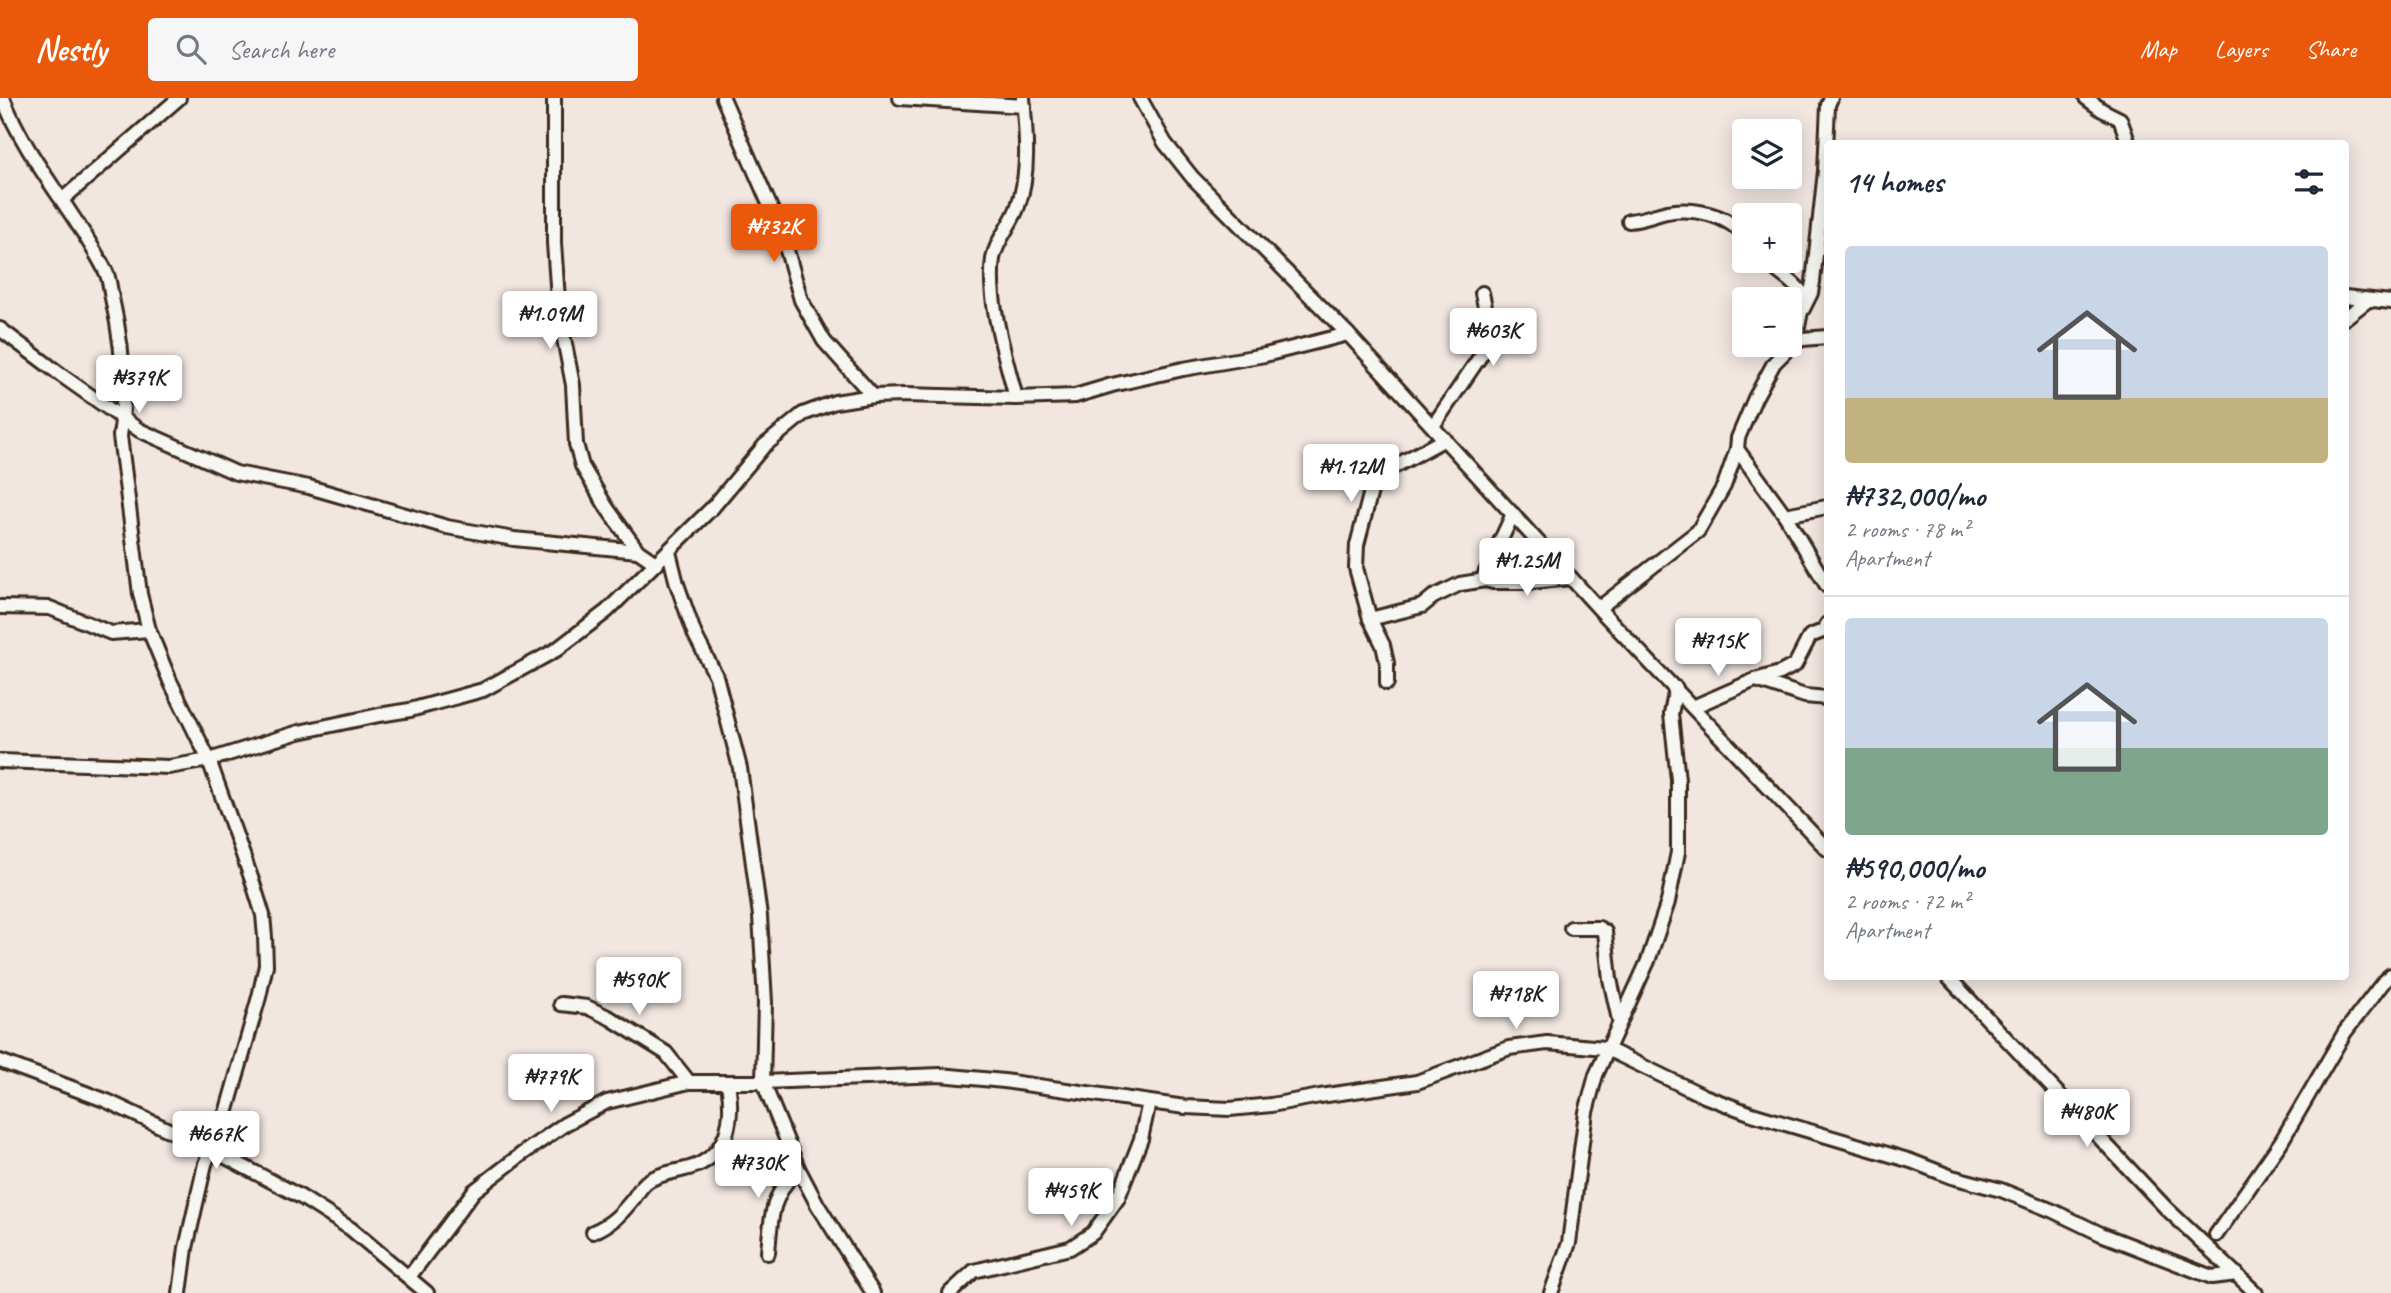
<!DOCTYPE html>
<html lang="en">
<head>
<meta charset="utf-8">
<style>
	:root { --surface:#fff; --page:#f6f6f7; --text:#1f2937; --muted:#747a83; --line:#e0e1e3; --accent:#ea580c }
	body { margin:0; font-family:Caveat,sans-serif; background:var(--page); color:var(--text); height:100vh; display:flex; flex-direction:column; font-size:26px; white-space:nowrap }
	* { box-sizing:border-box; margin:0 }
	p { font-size:23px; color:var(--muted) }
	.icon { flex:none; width:38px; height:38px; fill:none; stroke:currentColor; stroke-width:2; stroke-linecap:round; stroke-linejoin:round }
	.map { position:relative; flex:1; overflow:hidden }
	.details { position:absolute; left:1824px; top:42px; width:525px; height:840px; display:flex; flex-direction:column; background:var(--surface); border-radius:7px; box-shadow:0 4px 18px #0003 }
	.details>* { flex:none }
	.controls { position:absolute; left:1732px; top:21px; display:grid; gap:14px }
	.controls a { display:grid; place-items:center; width:70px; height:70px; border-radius:7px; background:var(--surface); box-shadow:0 4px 18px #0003; font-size:35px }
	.price { position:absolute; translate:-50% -60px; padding:0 16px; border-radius:7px; background:#fff; color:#222; font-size:23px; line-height:46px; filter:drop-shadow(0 2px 4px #0008) }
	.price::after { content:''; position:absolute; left:50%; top:42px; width:21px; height:16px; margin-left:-10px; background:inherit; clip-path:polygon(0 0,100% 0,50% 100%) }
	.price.current { background:var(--accent); color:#fff }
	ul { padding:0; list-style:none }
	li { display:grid; align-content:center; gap:14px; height:371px; padding:0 21px }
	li+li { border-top:2px solid var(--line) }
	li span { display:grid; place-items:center; height:217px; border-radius:7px; color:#555 }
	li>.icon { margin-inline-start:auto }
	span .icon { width:126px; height:126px; fill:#fffc; stroke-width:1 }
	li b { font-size:30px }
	h2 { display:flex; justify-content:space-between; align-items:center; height:84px; padding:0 21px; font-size:30px }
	header { display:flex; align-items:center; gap:42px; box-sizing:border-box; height:98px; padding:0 35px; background:var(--accent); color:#fff }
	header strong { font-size:33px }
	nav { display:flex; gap:38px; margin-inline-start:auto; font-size:24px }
	.search { width:490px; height:63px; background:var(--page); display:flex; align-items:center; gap:18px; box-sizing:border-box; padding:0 24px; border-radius:7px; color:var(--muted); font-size:26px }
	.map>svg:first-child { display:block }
</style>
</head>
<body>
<header>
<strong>Nestly</strong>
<div class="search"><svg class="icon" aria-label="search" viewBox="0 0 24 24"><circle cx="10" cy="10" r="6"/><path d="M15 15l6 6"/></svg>Search here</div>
<nav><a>Map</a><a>Layers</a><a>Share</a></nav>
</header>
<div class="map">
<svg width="2391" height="1195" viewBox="0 0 2391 1195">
	<rect width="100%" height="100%" fill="#f2e6e1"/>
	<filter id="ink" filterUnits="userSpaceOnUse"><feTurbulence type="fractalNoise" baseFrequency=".0143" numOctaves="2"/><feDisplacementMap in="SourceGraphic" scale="14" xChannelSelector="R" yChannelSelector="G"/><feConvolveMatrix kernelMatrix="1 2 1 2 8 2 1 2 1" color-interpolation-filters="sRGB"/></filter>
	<g filter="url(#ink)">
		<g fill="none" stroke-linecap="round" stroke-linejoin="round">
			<!-- minor casing -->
			<g stroke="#3b2a1e" stroke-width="18">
				<g id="minor">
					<path d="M3,0C27,63 76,114 106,174C110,182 110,192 112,200C122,244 127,293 120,338L140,496L149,532L170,583L209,662L253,785L263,817L265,839L266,867L259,899L227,1012L205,1066L186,1150L180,1195"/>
					<path d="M554,0V145L559,215L573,287L576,346L582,368L607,410L638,453L657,466"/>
					<path d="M723,0L783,138L801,202L824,243L873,298"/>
					<path d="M900,0L1024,8"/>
					<path d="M1140,0L1165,45L1192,79L1348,236L1602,514L1827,751"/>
					<path d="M2086,0L2102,12L2120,21L2129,46"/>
					<path d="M63,101L179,0"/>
					<path d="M1629,123C1643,122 1654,117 1667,114C1693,109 1728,117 1745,138"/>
					<path d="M1766,163C1777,175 1796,184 1804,198L1795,244"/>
					<path d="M2345,199L2391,204"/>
					<path d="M1803,211L1811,195L1813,184L1825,73L1828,7L1831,0"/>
					<path d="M2345,220L2367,203"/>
					<path d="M0,231L61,277L139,332L236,375L309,389L447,429L514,441L638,453"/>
					<path d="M1016,300C1006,260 987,203 993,161C996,142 1012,126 1018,108C1030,74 1026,35 1023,0"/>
					<path d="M1433,328L1488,247L1487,218L1482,195"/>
					<path d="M1737,351L1785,417L1827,488"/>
					<path d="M1785,417L1827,409"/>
					<path d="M669,454L677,486L695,537L716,578L740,670L760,818L765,904L763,984L798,1070L817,1106L873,1195"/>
					<path d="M1485,482L1484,478L1513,416"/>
					<path d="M0,509L50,510L111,535L149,532"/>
					<path d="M1599,510L1698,433L1724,388L1737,351L1738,340L1755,300L1774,265L1795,244L1803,241L1827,239"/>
					<path d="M1370,521L1422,508L1433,499L1460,486L1485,482L1493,484H1530L1571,480"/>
					<path d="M1756,582L1805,598L1827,600"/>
					<path d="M1387,585V565L1383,547L1370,521L1356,470L1357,447L1371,393L1378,382L1386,373L1445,341"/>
					<path d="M1693,609L1755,582L1780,575L1795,567L1810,538L1823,533L1827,526"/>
					<path d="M0,663L169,669L209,662L299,634L379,617L410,612L483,592L556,552L607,513L713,409L764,348L803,316L835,304L873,298L904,297L1016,300L1075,298L1112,287L1183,271L1265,257L1348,236"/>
					<path d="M1571,830H1599L1605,834L1610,881L1619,922"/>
					<path d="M1947,878L2166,1110L2256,1195"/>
					<path d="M561,906L587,909L610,920L666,955L689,984"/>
					<path d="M0,963L107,1003L226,1059L301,1099L351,1131L427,1195"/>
					<path d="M593,1134C612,1126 622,1115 634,1100C638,1094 643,1086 648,1083C663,1073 684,1074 700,1066C731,1050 733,1015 728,985"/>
					<path d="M2216,1137L2281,1044L2345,934L2385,882L2391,877"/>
					<path d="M768,1155C771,1118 771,1098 798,1070"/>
					<path d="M409,1179L474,1093L522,1056L565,1026L607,1004L689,984H763L940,977L1004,983L1185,1009L1230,1011L1271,1007L1320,998L1417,984L1509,950L1547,945L1605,950L1704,998L1752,1016L1911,1063L1952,1079L2001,1092L2053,1113L2101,1136L2212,1179L2237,1176"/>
					<path d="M950,1195L974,1173L1070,1150L1093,1135L1118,1100L1141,1041L1149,1004"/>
					<path d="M1551,1195L1569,1145L1586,1014L1596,977L1648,863L1668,804L1678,754V682L1671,616L1676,590"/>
				</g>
			</g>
			<!-- minor -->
			<use href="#minor" stroke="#f6f6f2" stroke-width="12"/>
		</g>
	</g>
</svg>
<div class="controls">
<a><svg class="icon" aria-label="layers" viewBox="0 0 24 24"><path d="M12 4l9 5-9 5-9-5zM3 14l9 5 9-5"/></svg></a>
<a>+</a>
<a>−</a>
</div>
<b class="price current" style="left:774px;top:166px">₦732K</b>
<b class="price" style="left:550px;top:253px">₦1.09M</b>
<b class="price" style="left:1493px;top:270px">₦603K</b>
<b class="price" style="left:139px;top:317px">₦379K</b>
<b class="price" style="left:1351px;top:406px">₦1.12M</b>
<b class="price" style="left:1527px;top:500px">₦1.25M</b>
<b class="price" style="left:1718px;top:580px">₦715K</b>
<b class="price" style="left:639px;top:919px">₦590K</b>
<b class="price" style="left:1516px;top:933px">₦718K</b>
<b class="price" style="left:551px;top:1016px">₦779K</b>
<b class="price" style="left:2087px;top:1051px">₦480K</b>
<b class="price" style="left:216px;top:1073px">₦667K</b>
<b class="price" style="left:758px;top:1102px">₦730K</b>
<b class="price" style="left:1071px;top:1130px">₦459K</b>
<section class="details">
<h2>14 homes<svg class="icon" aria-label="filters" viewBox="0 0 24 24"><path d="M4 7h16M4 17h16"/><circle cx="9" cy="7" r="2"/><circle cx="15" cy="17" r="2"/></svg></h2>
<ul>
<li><span style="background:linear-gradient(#c9d6e8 70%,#c2b280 0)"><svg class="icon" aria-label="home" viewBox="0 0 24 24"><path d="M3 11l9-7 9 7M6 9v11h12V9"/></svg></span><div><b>₦732,000/mo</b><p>2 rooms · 78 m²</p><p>Apartment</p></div></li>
<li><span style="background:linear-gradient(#c9d6e8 60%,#7fa58c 0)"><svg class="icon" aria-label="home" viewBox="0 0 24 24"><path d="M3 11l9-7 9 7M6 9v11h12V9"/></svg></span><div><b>₦590,000/mo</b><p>2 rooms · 72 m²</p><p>Apartment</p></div></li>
</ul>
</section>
</div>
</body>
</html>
